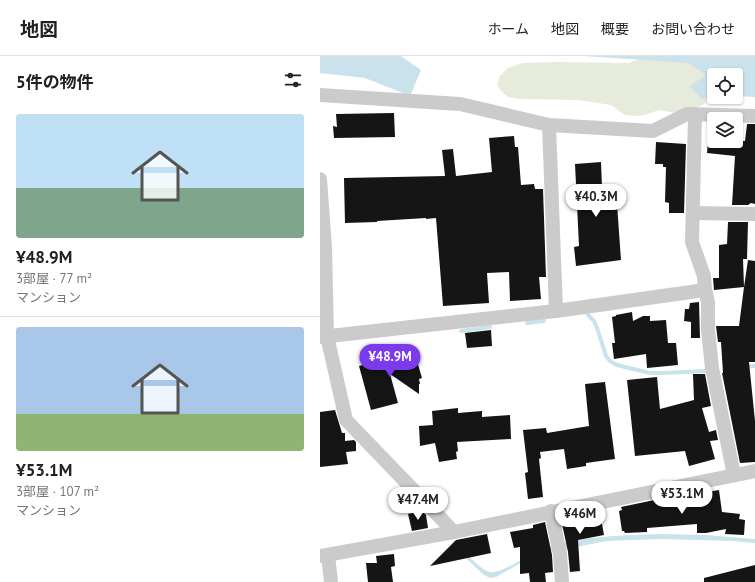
<!DOCTYPE html>
<html lang="ja">
<head>
<meta charset="utf-8">
<style>
	:root { --surface:#fff; --page:#f2f2f2; --text:#202124; --muted:#757577; --line:#e0e0e0; --accent:#7c3aed }
	body { margin:0; font-family:"PT Sans","Noto Sans JP",sans-serif; background:var(--page); color:var(--text); height:100vh; display:flex; flex-direction:column; font-size:15px; white-space:nowrap }
	* { box-sizing:border-box; margin:0 }
	p { font-size:13px; color:var(--muted) }
	.icon { flex:none; width:22px; height:22px; fill:none; stroke:currentColor; stroke-width:2; stroke-linecap:round; stroke-linejoin:round }
	.map { position:relative; flex:1; overflow:hidden }
	.drawer { display:flex; flex-direction:column; background:var(--surface); width:320px }
	.drawer>* { flex:none }
	.buttons { position:absolute; left:387px; top:12px; display:grid; gap:8px }
	.buttons a { display:grid; place-items:center; width:36px; height:36px; border-radius:4px; background:var(--surface); box-shadow:0 1px 3px #0004; font-size:20px }
	.price { position:absolute; translate:-50% -34px; padding:0 9px; border-radius:14px; background:#fff; color:#222; font-size:13px; line-height:26px; filter:drop-shadow(0 1px 2px #0008) }
	.price::after { content:''; position:absolute; left:50%; top:24px; width:12px; height:9px; margin-left:-6px; background:inherit; clip-path:polygon(0 0,100% 0,50% 100%) }
	.price.on { background:var(--accent); color:#fff }
	ul { padding:0; list-style:none }
	li { display:grid; align-content:center; gap:8px; height:212px; padding:0 16px }
	li+li { border-top:1px solid var(--line) }
	li span { display:grid; place-items:center; height:124px; border-radius:4px; color:#555 }
	li>.icon { margin-inline-start:auto }
	span .icon { width:72px; height:72px; fill:#fffc; stroke-width:1 }
	li b { font-size:17px }
	h2 { display:flex; justify-content:space-between; align-items:center; height:48px; padding:0 16px; font-size:17px }
	header { display:flex; align-items:center; gap:24px; box-sizing:border-box; height:56px; padding:0 20px; background:var(--surface); border-bottom:1px solid var(--line) }
	header strong { font-size:19px }
	nav { display:flex; gap:22px; margin-inline-start:auto; font-size:14px }
	main { display:flex; flex:1; min-height:0 }
	.map>svg:first-child { display:block }
</style>
</head>
<body>
<header>
<strong>地図</strong>
<nav><a>ホーム</a><a>地図</a><a>概要</a><a>お問い合わせ</a></nav>
</header>
<main>
<section class="drawer">
<h2>5件の物件<svg class="icon" aria-label="filters" viewBox="0 0 24 24"><path d="M4 7h16M4 17h16"/><circle cx="9" cy="7" r="2"/><circle cx="15" cy="17" r="2"/></svg></h2>
<ul>
<li><span style="background:linear-gradient(#bfe0f5 60%,#7fa58c 0)"><svg class="icon" aria-label="home" viewBox="0 0 24 24"><path d="M3 11l9-7 9 7M6 9v11h12V9"/></svg></span><div><b>¥48.9M</b><p>3部屋 · 77 m²</p><p>マンション</p></div></li>
<li><span style="background:linear-gradient(#a9c7e8 70%,#8fb573 0)"><svg class="icon" aria-label="home" viewBox="0 0 24 24"><path d="M3 11l9-7 9 7M6 9v11h12V9"/></svg></span><div><b>¥53.1M</b><p>3部屋 · 107 m²</p><p>マンション</p></div></li>
</ul>
</section>
<div class="map">
<svg width="435" height="526" viewBox="0 0 435 526">
	<rect width="100%" height="100%" fill="#fff"/>
	<!-- green -->
	<path fill="#e6ebdc" d="M326,0H372L387,16L394,33L389,45L377,52L356,57L339,54L325,59L314,60L305,59L291,49L258,44L200,43L188,41L180,34L177,28L180,20L188,12L203,7L237,6L309,7Z"/>
	<!-- water -->
	<g fill="#c9e2eb">
		<path d="M0,0H81L101,14L90,40L45,22L0,17Z"/>
		<path d="M264,0H435V41L416,40V19H394V40L381,43L370,30L386,19L369,7Z"/>
		<path d="M341,478L386,479L435,483V487L414,485L341,483L286,485L247,493L226,495L218,497L176,521L170,522L164,519L134,491L133,485C143,492 159,514 170,516C182,518 212,496 226,492C261,480 304,479 341,478Z"/>
	</g>
	<g fill="none" stroke-linecap="round" stroke-linejoin="round">
		<!-- stream -->
		<g stroke="#c9e2eb" stroke-width="4">
			<path d="M268,259L274,265L277,272L286,300L290,305L297,309L330,317H342L387,315"/>
			<path d="M207,267L224,265"/>
			<path d="M141,275L170,271"/>
			<path d="M425,311L435,310"/>
		</g>
	</g>
	<!-- building -->
	<g fill="#151515">
		<path d="M74,57L75,81L14,82L13,70L17,71L16,58Z"/>
		<path d="M427,68H435V148L431,147L428,149H412L415,100L387,97L388,85H425Z"/>
		<path d="M194,80L195,91H198L201,129L214,128L215,133H223L226,221H219L221,243L190,245L189,216L167,217L169,247L123,250L116,162L106,163V162L57,165V166L25,167L24,122L125,120L122,94L133,93L136,120L172,116L169,82Z"/>
		<path d="M336,86L366,88L364,157H349V147L345,146L346,111H343V108H335Z"/>
		<path d="M281,106L282,131H288L289,135L296,134L301,204L256,210L254,191L259,190L255,108Z"/>
		<path d="M408,166H428L427,203H423L424,231L428,204L435,205V306H429L435,365V406L420,407L402,317H403L401,286H398L396,270H419L424,231L394,234L393,222H399V189L407,188Z"/>
		<path d="M379,246L380,282H371V266L364,265L365,253H369L370,247Z"/>
		<path d="M312,256L313,265L323,260H330V265L346,264L348,287H356L358,309L327,312L326,298L294,303L292,287H295L292,261L296,260V259Z"/>
		<path d="M171,274L172,290L147,292L145,277Z"/>
		<path d="M94,295L102,322L99,323L100,328H99V338L70,318L78,347L51,354L39,310Z"/>
		<path d="M373,318H385L391,350L382,352L389,376L396,374L398,384L390,385L395,403L369,410L365,395L315,400L307,324L337,321L340,353L374,344Z"/>
		<path d="M285,326L295,403L266,407V410L247,413L244,393L220,396L221,402L219,403L223,441L208,443L205,417L208,416L203,374L226,372L227,377L269,370L265,328Z"/>
		<path d="M138,352V357L162,355V361L190,359L191,383L137,386L138,395L136,396L137,403L119,406L115,387L100,390L99,370L113,369L112,355Z"/>
		<path d="M15,354L22,377H25V385L34,384L36,386V395L26,396L28,408L0,411V356Z"/>
		<path d="M399,434L402,456L420,458L419,463L425,464L424,479L405,478L406,473L386,477H377V468L327,472V476L305,477L304,475H302L299,455L302,454L301,451L363,438V440Z"/>
		<path d="M102,455L106,459L108,472L92,475L88,458Z"/>
		<path d="M280,457L284,479L258,484L260,515L250,516L248,496L241,463Z"/>
		<path d="M225,466L232,499L233,516L225,517L226,526H210L209,517L200,518V491L194,492L190,476L213,472V469Z"/>
		<path d="M167,478L171,497L110,510L136,484Z"/>
		<path d="M74,498L75,510L71,511L73,526H48L46,507H57L56,500Z"/>
		<path d="M435,509V526H384V522Z"/>
	</g>
	<g fill="none" stroke-linecap="round" stroke-linejoin="round">
		<!-- street -->
		<g stroke="#cbcbcb" stroke-width="14">
			<path d="M0,39L140,48L229,69L333,75L367,58L435,60"/>
			<path d="M375,59L372,186L384,220L385,234L388,246V274L392,312L414,419"/>
			<path d="M229,69L236,255"/>
			<path d="M0,123L5,192L7,280L26,364L134,476"/>
			<path d="M373,157L435,158"/>
			<path d="M0,281L236,255L385,234"/>
			<path d="M231,455L240,498L242,526"/>
			<path d="M8,499L11,526"/>
			<path d="M0,500L134,476L435,415"/>
		</g>
	</g>
</svg>
<div class="buttons">
<a><svg class="icon" aria-label="locate" viewBox="0 0 24 24"><circle cx="12" cy="12" r="6"/><path d="M12 2v4M12 18v4M2 12h4M18 12h4"/></svg></a>
<a><svg class="icon" aria-label="layers" viewBox="0 0 24 24"><path d="M12 4l9 5-9 5-9-5zM3 14l9 5 9-5"/></svg></a>
</div>
<b class="price" style="left:276px;top:162px">¥40.3M</b>
<b class="price on" style="left:70px;top:322px">¥48.9M</b>
<b class="price" style="left:362px;top:459px">¥53.1M</b>
<b class="price" style="left:98px;top:465px">¥47.4M</b>
<b class="price" style="left:260px;top:479px">¥46M</b>
</div>
</main>
</body>
</html>
